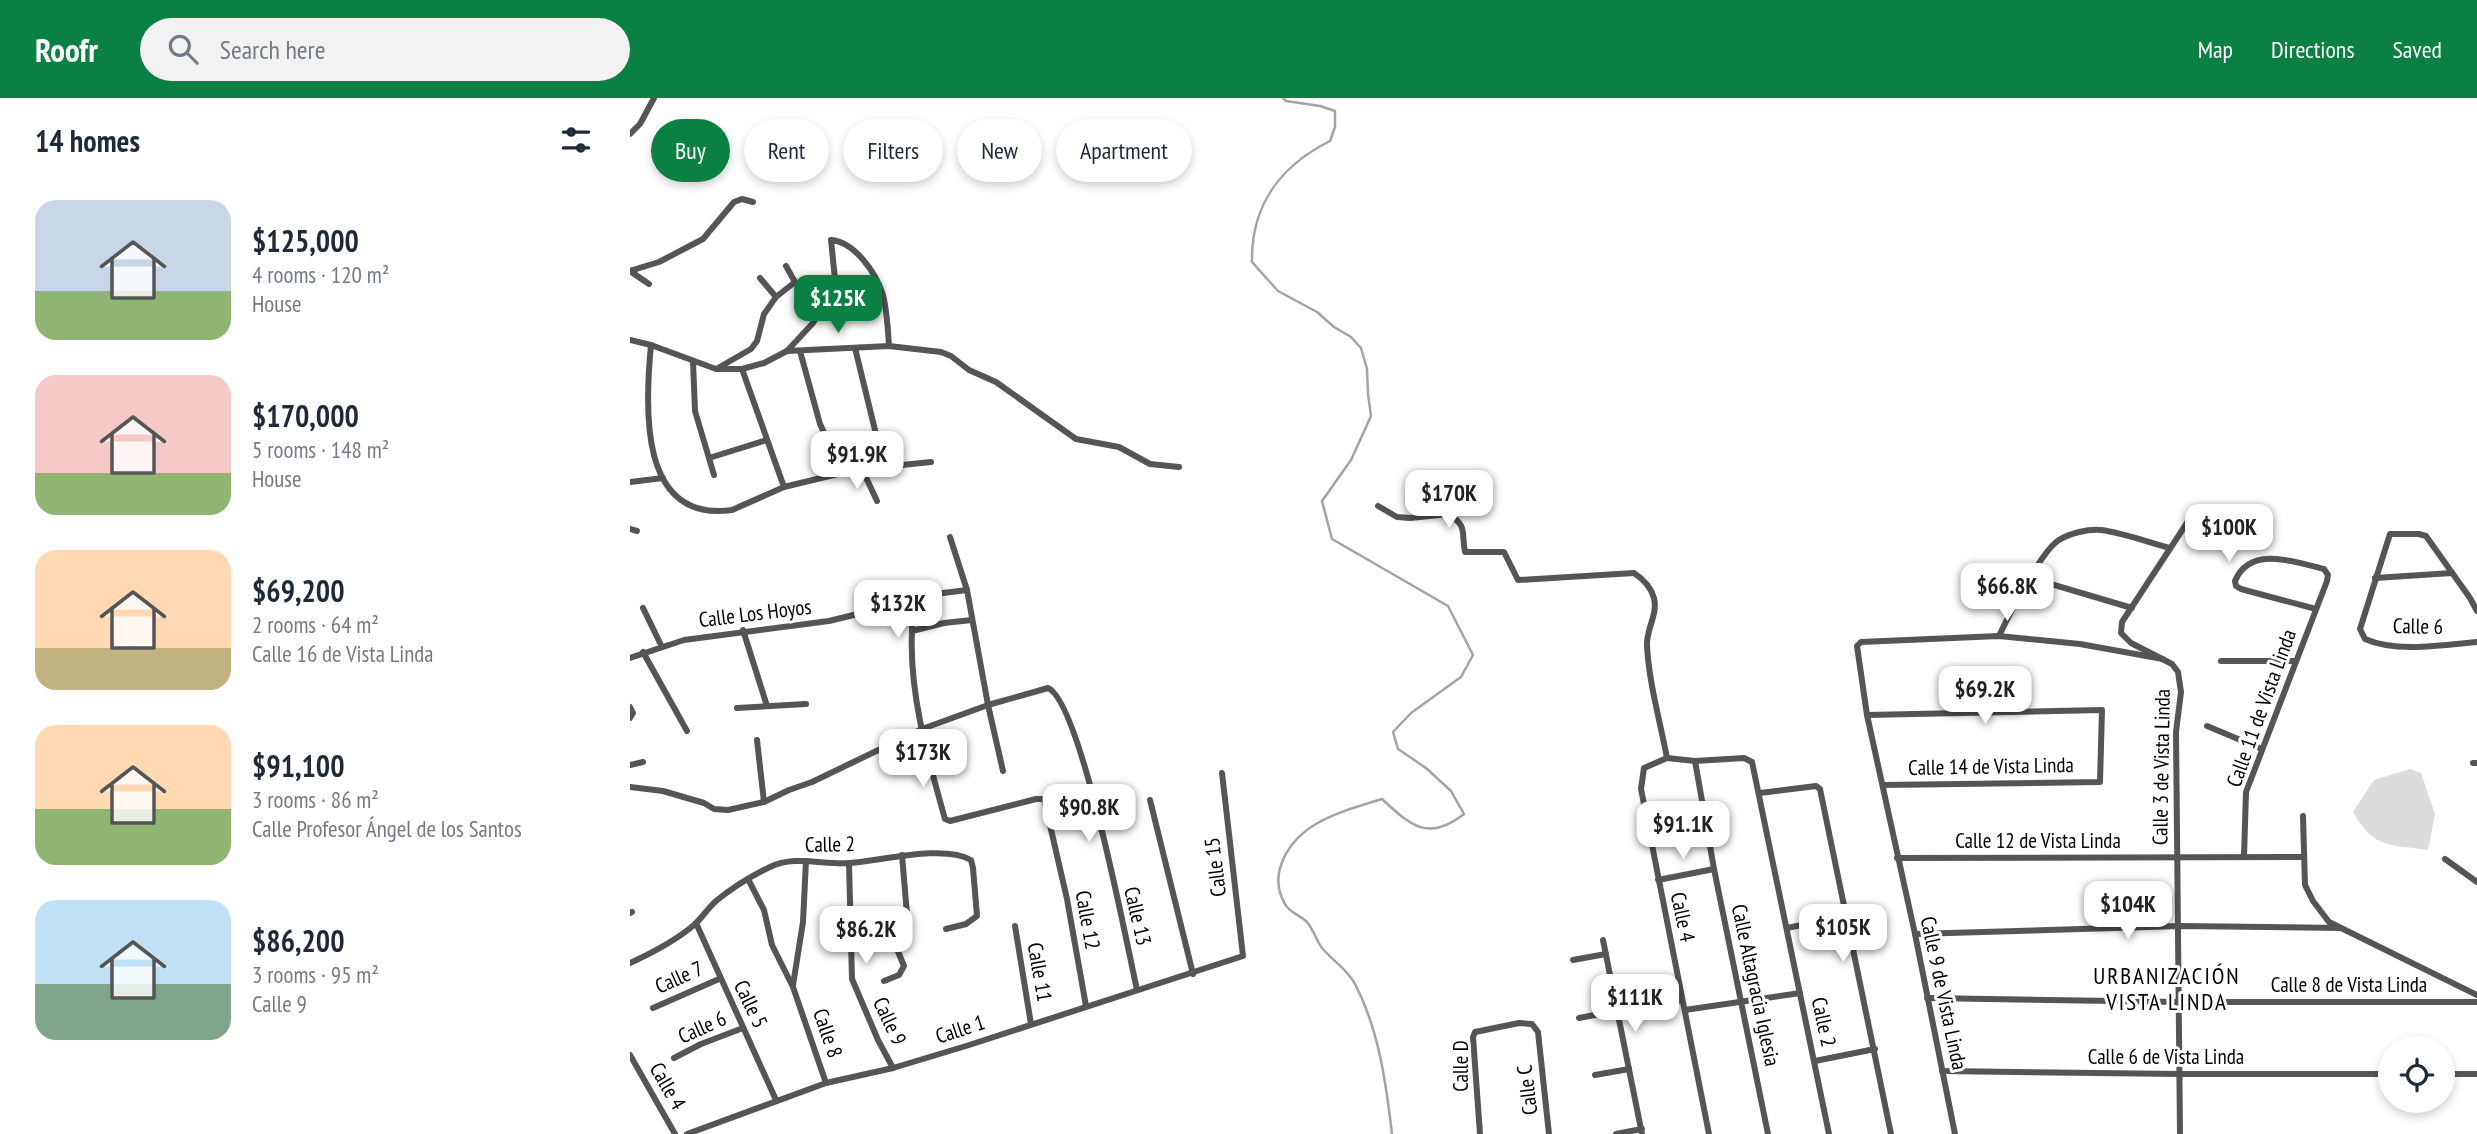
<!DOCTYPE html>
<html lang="en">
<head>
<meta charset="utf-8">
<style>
	:root { --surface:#fff; --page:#f2f2f3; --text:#1f2937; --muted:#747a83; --accent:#0b8043 }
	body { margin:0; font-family:"PT Sans Narrow",sans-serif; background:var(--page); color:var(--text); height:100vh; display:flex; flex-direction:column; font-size:26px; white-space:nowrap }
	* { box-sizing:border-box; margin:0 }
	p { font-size:23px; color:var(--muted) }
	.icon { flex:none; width:38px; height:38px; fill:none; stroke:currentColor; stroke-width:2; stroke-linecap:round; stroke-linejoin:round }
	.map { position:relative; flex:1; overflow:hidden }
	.drawer { display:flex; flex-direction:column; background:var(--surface); width:630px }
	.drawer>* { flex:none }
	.banner { position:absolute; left:21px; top:21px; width:665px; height:63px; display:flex; gap:14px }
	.tools { position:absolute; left:1748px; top:938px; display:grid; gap:14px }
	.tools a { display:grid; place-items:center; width:77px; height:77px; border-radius:50%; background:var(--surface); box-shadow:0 4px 10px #0003; font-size:35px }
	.price { position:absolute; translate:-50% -60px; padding:0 16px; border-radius:14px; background:#fff; color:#222; font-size:23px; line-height:46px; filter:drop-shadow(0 2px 4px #0008) }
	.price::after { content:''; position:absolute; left:50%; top:42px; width:21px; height:16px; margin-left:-10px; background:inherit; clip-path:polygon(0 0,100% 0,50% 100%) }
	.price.on { background:var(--accent); color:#fff }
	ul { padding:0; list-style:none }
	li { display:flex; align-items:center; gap:21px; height:175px; padding:0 35px }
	li span { display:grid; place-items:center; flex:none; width:196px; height:140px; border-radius:21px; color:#555 }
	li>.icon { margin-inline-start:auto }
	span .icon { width:84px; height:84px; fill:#fffc; stroke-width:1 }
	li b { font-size:30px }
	h2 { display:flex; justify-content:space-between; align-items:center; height:84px; padding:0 35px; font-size:30px }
	.chip { padding:0 24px; border-radius:32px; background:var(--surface); box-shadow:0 4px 10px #0003; font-size:24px; line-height:63px }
	.chip.on { background:var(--accent); color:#fff }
	header { display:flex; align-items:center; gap:42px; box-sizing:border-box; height:98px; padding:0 35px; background:var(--accent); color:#fff }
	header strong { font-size:33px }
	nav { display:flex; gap:38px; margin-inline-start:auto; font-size:24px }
	.search { width:490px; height:63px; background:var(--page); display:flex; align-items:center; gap:18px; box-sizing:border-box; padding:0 24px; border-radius:38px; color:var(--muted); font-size:26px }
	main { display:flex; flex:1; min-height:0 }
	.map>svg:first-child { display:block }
</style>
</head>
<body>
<header>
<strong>Roofr</strong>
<div class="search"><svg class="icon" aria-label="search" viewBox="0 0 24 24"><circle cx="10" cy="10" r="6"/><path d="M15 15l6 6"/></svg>Search here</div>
<nav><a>Map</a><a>Directions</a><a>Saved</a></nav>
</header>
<main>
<section class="drawer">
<h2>14 homes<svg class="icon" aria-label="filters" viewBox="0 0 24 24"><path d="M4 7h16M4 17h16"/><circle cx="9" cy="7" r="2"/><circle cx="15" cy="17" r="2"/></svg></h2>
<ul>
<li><span style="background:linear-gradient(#c9d6e8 65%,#8fb573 0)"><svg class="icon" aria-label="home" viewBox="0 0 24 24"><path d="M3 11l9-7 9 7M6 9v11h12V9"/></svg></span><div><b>$125,000</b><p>4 rooms · 120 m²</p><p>House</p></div></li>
<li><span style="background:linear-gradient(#f6c9c9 70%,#8fb573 0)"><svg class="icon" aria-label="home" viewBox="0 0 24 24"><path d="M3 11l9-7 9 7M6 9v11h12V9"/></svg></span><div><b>$170,000</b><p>5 rooms · 148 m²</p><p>House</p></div></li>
<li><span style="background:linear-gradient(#ffd9b3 70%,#c2b280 0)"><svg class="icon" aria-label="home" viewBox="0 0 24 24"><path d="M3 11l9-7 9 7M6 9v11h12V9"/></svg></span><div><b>$69,200</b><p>2 rooms · 64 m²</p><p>Calle 16 de Vista Linda</p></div></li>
<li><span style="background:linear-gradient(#ffd9b3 60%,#8fb573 0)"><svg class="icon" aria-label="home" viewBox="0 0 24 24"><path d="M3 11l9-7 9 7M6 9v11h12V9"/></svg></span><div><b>$91,100</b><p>3 rooms · 86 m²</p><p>Calle Profesor Ángel de los Santos</p></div></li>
<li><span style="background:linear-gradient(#bfe0f5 60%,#7fa58c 0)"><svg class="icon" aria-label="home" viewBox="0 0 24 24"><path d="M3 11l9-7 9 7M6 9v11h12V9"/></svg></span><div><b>$86,200</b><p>3 rooms · 95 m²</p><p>Calle 9</p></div></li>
</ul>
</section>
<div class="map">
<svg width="1847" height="1036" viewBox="0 0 1847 1036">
	<rect width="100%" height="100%" fill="#fff"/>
	<!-- green -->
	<path fill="#dcdcdc" d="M1780,671L1791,675L1805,716L1798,752C1761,746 1744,752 1723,714L1744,682Z"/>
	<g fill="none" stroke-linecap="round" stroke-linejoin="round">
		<!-- stream -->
		<path stroke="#a3a3a3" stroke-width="2.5" d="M653,0L656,3L690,8L705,13V29L700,43C650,68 621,108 622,164L648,193L687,214L704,229L721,239L731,250L737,271L738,296L741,318L721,362L692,403L702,441L818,508L843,557L831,579L781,615L763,634L768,651L796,670L821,693L834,716C798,744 781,728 752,701C730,708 706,714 686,726C659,742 637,775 655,806C659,814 669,817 676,823C683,830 686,842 692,850C703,863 717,871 725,886C749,932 756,985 762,1036"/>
		<!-- street -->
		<g stroke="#555" stroke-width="6">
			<path d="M0,36L10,26L24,0"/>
			<path d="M0,173L29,164L73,141L104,104L112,101L123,104"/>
			<path d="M0,173L19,186"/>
			<path d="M130,180L146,199"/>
			<path d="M0,242L21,247L86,271H112L134,265L157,253L183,225L196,204L205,181L201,142C225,144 246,175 253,197C257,213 258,231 259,248"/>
			<path d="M21,247C15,308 8,425 102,412L154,389"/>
			<path d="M225,250L254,369"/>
			<path d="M157,253L259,248L311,254L321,258L339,272L366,284L446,341L489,349L520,366L549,369"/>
			<path d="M170,253L190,326L203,354L209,374"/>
			<path d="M63,263L65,313L84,377"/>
			<path d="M88,270L121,251L127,243L134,216L146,199L165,184L156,168"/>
			<path d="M112,271L154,389L224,372L301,364"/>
			<path d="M79,360L137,342"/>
			<path d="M232,371L247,403"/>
			<path d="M0,384L33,380"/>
			<path d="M748,408L767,419L780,420L819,416C838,429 831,434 835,454H874L888,482L1004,475C1013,481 1021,489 1024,500C1028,517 1016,531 1017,548C1019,585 1030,623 1037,660"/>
			<path d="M0,431L7,433"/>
			<path d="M320,439L337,492L358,607L373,673"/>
			<path d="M1401,480L1502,510"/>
			<path d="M1745,480L1822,475"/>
			<path d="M13,510L31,547"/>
			<path d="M1847,513L1840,500L1796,438L1789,436H1760L1730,531L1735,541C1766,555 1814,547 1847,544"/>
			<path d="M342,522L314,525L282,533C279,596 298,660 315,721L320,723L406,701H414L437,801L456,908"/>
			<path d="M113,532L137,608"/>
			<path d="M282,533V499"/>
			<path d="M1369,538C1379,517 1411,453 1429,442C1440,435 1458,431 1471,432C1494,435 1517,444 1540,450"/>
			<path d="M13,554L57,633"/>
			<path d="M0,560L54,542L199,523L248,511L282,499L337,492"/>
			<path d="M1591,563H1666"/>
			<path d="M0,609L3,615L0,620"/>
			<path d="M107,610L176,606"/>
			<path d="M1237,617L1472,612L1470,684L1253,687"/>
			<path d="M1577,628L1632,651"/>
			<path d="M127,642L134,704"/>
			<path d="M1065,663L1084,771L1138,1036"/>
			<path d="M1843,665H1847"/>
			<path d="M0,667L13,664"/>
			<path d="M0,689L33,693L74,705L84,711L98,712L134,704L159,692L182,684L292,631L358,607L418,590C451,604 497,847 507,892"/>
			<path d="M1130,695L1186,688L1190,691L1261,1036"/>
			<path d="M520,702L563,876"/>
			<path d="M1673,718L1675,787L1683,803L1699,824L1847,897"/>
			<path d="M1614,758L1616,694L1697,483L1698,477L1694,471C1666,464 1620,447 1605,483L1606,488L1611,491L1686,511"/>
			<path d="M1267,760L1674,759"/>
			<path d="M1815,761L1847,784"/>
			<path d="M219,765L222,881L248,942L263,970"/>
			<path d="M118,781L134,812L142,847L163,889L196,985"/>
			<path d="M1028,782L1084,771"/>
			<path d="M0,815L2,814"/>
			<path d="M66,825L146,1002"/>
			<path d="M385,828L401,926"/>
			<path d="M1157,830L1217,818"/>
			<path d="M1285,836L1550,828L1711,830"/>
			<path d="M973,842L1012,1036"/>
			<path d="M943,862L976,856"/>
			<path d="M0,865C22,855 45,843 64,827C72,820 78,810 86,803C102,790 121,778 140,769C164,757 194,767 220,765C251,763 314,746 341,762L343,770L347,818L336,826L316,831"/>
			<path d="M254,883L269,877L274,868L267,851L270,828L277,816L272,757"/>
			<path d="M163,887L173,824L176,763"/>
			<path d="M1297,900L1549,904H1847"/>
			<path d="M23,910L89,881"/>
			<path d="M1055,912L1170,895"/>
			<path d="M987,917L1052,902"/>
			<path d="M949,920L986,913"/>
			<path d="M0,957L45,1036"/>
			<path d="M44,960L71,946L113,930"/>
			<path d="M1185,963L1245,951"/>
			<path d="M1312,973L1550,976H1760"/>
			<path d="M1813,976H1847"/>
			<path d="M965,977L999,971"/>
			<path d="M57,1036L196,985L263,970L336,948L613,858L592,675"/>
			<path d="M850,1036L843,939L845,934L889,925L902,926L908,934L919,1036"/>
			<path d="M986,1036L1012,1031"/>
			<path d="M1079,1036L1011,691L1014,670L1037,660L1065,663L1114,660L1122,664L1199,1036"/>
			<path d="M1325,1036L1285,836L1237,617L1227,548L1231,544L1369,538L1450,546L1533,561"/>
			<path d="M1550,1036L1546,634L1551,594L1548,574L1542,566L1501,545L1491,535L1492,524L1566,411"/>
		</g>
	</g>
	<g text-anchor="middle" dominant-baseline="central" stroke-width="6" stroke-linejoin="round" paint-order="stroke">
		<!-- street labels -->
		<g font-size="21" fill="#000" stroke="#fff">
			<text transform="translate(125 515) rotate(-7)">Calle Los Hoyos</text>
			<text transform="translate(1788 528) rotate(1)">Calle 6</text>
			<text transform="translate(1631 610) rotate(-70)">Calle 11 de Vista Linda</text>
			<text transform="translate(1361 668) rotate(-1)">Calle 14 de Vista Linda</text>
			<text transform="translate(1531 669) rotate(-89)">Calle 3 de Vista Linda</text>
			<text x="1408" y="742">Calle 12 de Vista Linda</text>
			<text transform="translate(200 746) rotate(-1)">Calle 2</text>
			<text transform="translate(585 769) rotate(-97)">Calle 15</text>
			<text transform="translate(508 818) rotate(77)">Calle 13</text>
			<text transform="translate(1053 819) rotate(78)">Calle 4</text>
			<text transform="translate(458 822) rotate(80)">Calle 12</text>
			<text transform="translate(410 874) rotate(80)">Calle 11</text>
			<text transform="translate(49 879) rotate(-24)">Calle 7</text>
			<text x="1719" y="886">Calle 8 de Vista Linda</text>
			<text transform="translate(1126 887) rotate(78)">Calle Altagracia Iglesia</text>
			<text transform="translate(1314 895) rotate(78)">Calle 9 de Vista Linda</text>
			<text transform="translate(121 906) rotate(64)">Calle 5</text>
			<text transform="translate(260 923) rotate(65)">Calle 9</text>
			<text transform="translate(1194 924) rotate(78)">Calle 2</text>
			<text transform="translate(72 929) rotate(-24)">Calle 6</text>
			<text transform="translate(330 931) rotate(-18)">Calle 1</text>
			<text transform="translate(198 935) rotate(71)">Calle 8</text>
			<text x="1536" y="958">Calle 6 de Vista Linda</text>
			<text transform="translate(830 968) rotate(-90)">Calle D</text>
			<text transform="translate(38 988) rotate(60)">Calle 4</text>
			<text transform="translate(897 992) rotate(-97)">Calle C</text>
		</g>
		<!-- neighbourhood labels -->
		<g font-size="23" letter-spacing="2" fill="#000" stroke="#fff">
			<text x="1537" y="877">URBANIZACIÓN<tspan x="1537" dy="26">VISTA LINDA</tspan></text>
		</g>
	</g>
</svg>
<div class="tools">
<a><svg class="icon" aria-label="locate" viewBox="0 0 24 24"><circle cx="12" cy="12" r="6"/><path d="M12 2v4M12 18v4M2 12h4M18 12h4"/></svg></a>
</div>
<b class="price on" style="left:208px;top:237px">$125K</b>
<b class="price" style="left:227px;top:393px">$91.9K</b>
<b class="price" style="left:819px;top:432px">$170K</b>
<b class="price" style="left:1599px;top:466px">$100K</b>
<b class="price" style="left:1377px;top:525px">$66.8K</b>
<b class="price" style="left:268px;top:542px">$132K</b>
<b class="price" style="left:1355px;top:628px">$69.2K</b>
<b class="price" style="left:293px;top:691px">$173K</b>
<b class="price" style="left:459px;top:746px">$90.8K</b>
<b class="price" style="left:1053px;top:763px">$91.1K</b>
<b class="price" style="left:1498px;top:843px">$104K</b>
<b class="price" style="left:1213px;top:866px">$105K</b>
<b class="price" style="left:236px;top:868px">$86.2K</b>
<b class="price" style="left:1005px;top:936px">$111K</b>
<div class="banner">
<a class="chip on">Buy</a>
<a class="chip">Rent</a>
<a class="chip">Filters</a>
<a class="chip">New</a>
<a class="chip">Apartment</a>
</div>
</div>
</main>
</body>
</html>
